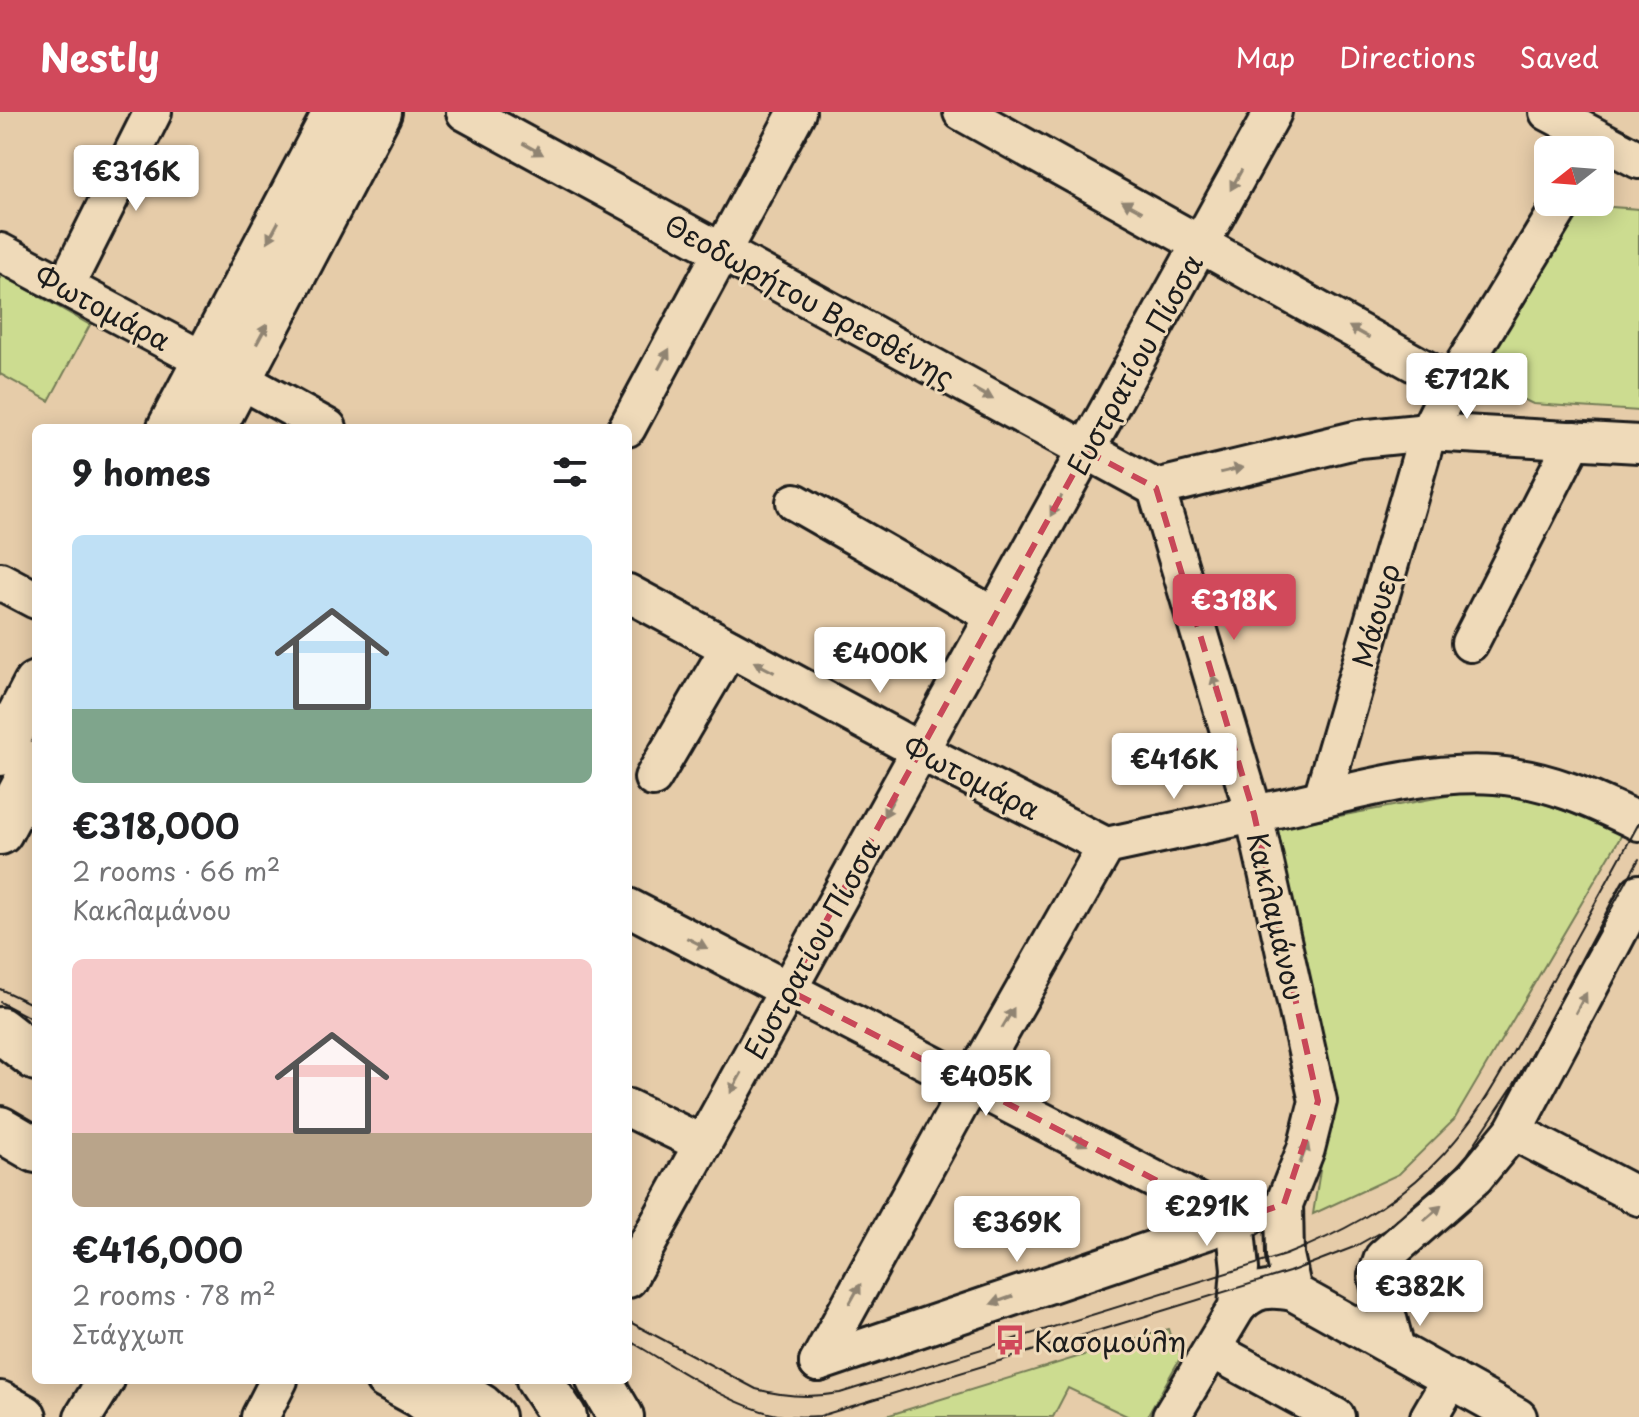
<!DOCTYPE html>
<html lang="en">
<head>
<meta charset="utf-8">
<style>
	:root { --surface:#fff; --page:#f2f2f2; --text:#202124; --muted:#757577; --accent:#d1495b }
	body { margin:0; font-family:"Playpen Sans",sans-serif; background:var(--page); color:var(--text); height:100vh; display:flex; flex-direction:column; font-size:30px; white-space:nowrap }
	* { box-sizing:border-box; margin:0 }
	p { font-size:26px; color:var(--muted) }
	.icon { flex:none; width:44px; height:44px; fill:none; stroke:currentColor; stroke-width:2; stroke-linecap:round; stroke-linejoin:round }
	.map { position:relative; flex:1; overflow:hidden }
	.panel { position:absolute; left:32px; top:312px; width:600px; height:960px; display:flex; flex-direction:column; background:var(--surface); border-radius:12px; box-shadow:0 4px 20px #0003 }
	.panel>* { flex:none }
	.needle { width:52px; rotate:253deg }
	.buttons { position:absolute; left:1534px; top:24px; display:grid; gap:16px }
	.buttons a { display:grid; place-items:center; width:80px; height:80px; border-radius:12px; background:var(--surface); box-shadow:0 4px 20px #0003; font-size:40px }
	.price { position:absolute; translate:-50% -68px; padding:0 18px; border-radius:8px; background:#fff; color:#222; font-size:26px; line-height:52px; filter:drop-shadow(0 2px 4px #0008) }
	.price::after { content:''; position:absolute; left:50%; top:48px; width:24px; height:18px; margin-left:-12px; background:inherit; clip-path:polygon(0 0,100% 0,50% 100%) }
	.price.on { background:var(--accent); color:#fff }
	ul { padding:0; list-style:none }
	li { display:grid; align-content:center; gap:16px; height:424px; padding:0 40px }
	li span { display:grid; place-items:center; height:248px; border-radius:12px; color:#555 }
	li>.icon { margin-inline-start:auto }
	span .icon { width:144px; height:144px; fill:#fffc; stroke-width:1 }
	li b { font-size:34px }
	h2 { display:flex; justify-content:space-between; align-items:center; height:96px; padding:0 40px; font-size:34px }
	header { display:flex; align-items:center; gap:48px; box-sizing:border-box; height:112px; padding:0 40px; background:var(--accent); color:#fff }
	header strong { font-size:38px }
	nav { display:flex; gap:44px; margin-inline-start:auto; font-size:28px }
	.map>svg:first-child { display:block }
</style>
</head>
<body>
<header>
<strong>Nestly</strong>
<nav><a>Map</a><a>Directions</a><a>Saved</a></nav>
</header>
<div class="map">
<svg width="1639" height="1305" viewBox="0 0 1639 1305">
	<rect width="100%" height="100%" fill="#e6cca9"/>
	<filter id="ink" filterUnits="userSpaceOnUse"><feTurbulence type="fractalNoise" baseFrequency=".0125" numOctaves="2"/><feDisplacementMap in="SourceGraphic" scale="16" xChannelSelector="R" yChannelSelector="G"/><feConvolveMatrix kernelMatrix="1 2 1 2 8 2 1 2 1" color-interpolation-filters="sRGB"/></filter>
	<g filter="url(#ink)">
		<!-- green -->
		<g fill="#ccdc90" stroke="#747c56" stroke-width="2">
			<path d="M1570,92L1639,97V299L1533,292L1468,261Z"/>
			<path d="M0,162L90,213L49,289L0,262Z"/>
			<path d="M1495,675L1624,719L1454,1008L1399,1062L1313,1102L1330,996L1264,718Z"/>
			<path d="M1168,1217L1174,1236L1183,1241L1147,1305H1129L1068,1276L1053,1305H883Z"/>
		</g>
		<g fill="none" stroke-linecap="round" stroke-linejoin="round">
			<!-- minor casing -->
			<g stroke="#1c1c1c" stroke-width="42">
				<g id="minor">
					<path d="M465,0L1156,376"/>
					<path d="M962,0L1452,272"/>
					<path d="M1548,0L1639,48"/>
					<path d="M0,140L205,249"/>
					<path d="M65,175L153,0"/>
					<path d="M239,267L328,316"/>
					<path d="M627,316L797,0"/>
					<path d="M1156,376L1254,702L1318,989L1306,1037L1284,1092L1285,1143L1293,1180"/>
					<path d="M1156,376L1359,327L1428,320L1639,332"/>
					<path d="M795,390L994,504"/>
					<path d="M0,469L36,488"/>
					<path d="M628,481L920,639L1106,734"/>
					<path d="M1470,531L1574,328"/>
					<path d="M653,666L729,536"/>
					<path d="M1322,686L1428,320L1452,272L1563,90"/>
					<path d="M1106,734C1167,721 1229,708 1291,694C1356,679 1428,658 1495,663C1548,667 1592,687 1639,710"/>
					<path d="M628,795L1235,1109"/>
					<path d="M628,996L703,1032"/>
					<path d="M1513,1019L1639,1085"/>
					<path d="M628,1167L1273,0"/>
					<path d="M1237,1195C1254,1177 1268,1175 1293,1180L1518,1305"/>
					<path d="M1396,1237L1377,1164L1383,1146L1475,1065L1513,1019L1639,781"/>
					<path d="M1213,1238L1336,1305"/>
					<path d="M818,1251L971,972L1106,734"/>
					<path d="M818,1251L1248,1105"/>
					<path d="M384,1268L417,1286L443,1305"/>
					<path d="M83,1305L106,1268"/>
					<path d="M260,1305L279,1268"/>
					<path d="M1171,1305L1237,1195L1240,1157L1235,1109"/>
					<path d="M1429,1305L1451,1267"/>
				</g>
			</g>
			<!-- major casing -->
			<g stroke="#1c1c1c" stroke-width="50">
				<g id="major">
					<path d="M170,316L336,0"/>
					<path d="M213,316L379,0"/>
					<path d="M0,641L36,572"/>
					<path d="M0,720L36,652"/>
					<path d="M0,918L36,946"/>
					<path d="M0,1017L36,1038"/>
					<path d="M438,1268L481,1295L492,1305"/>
					<path d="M599,1268L621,1305"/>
				</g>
			</g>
			<!-- highway casing -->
			<g stroke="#1c1c1c" stroke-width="50">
				<g id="highway">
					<path d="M539,1268L564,1305"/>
					<path d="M0,1292L24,1305"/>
				</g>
			</g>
			<!-- minor -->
			<use href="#minor" stroke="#efdab9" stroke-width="36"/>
			<!-- major -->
			<use href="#major" stroke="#efdab9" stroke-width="44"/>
			<!-- highway -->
			<use href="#highway" stroke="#efdab9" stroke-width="44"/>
			<!-- tram -->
			<g stroke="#1c1c1c" stroke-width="2">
				<path d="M0,877L36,894"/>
				<path d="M0,890L36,909"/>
				<path d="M628,1209L756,1277C785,1285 811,1286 840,1281L1285,1143C1339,1122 1389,1096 1431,1055C1476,1012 1506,953 1536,898C1570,836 1605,774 1639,711"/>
				<path d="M628,1228C672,1253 734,1297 783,1304C795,1305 808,1305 820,1304L1289,1160L1354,1135L1386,1117L1443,1070L1467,1043L1513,974L1639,747"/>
			</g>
		</g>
		<!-- one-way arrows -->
		<defs><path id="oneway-solid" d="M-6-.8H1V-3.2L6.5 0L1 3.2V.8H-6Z" transform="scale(2)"/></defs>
		<g fill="#908472">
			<use href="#oneway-solid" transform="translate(533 37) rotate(29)"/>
			<use href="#oneway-solid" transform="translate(1236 68) rotate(119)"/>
			<use href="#oneway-solid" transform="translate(1132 94) rotate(-151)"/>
			<use href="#oneway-solid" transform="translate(273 120) rotate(118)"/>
			<use href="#oneway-solid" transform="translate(1359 220) rotate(-151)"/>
			<use href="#oneway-solid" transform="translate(262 222) rotate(-62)"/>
			<use href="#oneway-solid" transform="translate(664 247) rotate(-62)"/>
			<use href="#oneway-solid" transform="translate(983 282) rotate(29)"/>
			<use href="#oneway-solid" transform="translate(1232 358) rotate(-13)"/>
			<use href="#oneway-solid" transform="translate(1056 394) rotate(119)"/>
			<use href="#oneway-solid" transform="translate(764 555) rotate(-152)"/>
			<use href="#oneway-solid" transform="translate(1216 574) rotate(-107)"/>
			<use href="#oneway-solid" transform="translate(889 695) rotate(119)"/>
			<use href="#oneway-solid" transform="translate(697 831) rotate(27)"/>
			<use href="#oneway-solid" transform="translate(1581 891) rotate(-62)"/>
			<use href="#oneway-solid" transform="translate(1008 906) rotate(-60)"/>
			<use href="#oneway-solid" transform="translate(736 971) rotate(119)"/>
			<use href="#oneway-solid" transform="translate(1077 1028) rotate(27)"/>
			<use href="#oneway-solid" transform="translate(1304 1041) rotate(-69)"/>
			<use href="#oneway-solid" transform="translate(1433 1101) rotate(-41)"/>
			<use href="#oneway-solid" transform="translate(855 1182) rotate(-61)"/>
			<use href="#oneway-solid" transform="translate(1002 1188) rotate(161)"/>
		</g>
	</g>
	<!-- marked area -->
	<path fill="none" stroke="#c84758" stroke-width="6" stroke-dasharray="16 10" stroke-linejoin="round" d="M1086,339L1156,376L1254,702L1318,989L1284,1092L1235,1109L788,878Z"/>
	<!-- icons -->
	<defs>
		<g id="bus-bare" transform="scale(2.4)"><path d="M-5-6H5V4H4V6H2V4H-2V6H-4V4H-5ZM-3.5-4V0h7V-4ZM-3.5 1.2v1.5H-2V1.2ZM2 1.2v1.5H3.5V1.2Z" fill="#d1495b" stroke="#efdab9" stroke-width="2.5" paint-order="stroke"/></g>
	</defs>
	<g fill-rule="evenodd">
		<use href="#bus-bare" x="1010" y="1228"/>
	</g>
	<g text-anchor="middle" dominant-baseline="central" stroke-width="6" stroke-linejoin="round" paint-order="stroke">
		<!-- street labels -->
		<g font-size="28" fill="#1c1c1c" stroke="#efdab9">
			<text transform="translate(810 188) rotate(29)">Θεοδωρήτου Βρεσθένης</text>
			<text transform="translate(103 195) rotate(28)">Φωτομάρα</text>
			<text transform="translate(1134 252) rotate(-61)">Ευστρατίου Πίσσα</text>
			<text transform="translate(1375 503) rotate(-74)">Μάουερ</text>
			<text transform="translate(972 665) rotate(27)">Φωτομάρα</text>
			<text transform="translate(1277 804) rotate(77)">Κακλαμάνου</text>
			<text transform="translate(811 836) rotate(-61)">Ευστρατίου Πίσσα</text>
		</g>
		<!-- poi labels -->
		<g font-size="28" fill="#1c1c1c" stroke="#efdab9" text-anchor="start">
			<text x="1034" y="1228">Κασομούλη</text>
		</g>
	</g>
</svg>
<div class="buttons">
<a><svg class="needle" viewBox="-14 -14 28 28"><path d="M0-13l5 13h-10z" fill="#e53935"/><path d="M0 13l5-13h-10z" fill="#757577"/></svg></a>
</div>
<b class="price" style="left:136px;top:101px">€316K</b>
<b class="price" style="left:1467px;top:309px">€712K</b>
<b class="price on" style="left:1234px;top:530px">€318K</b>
<b class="price" style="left:880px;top:583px">€400K</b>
<b class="price" style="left:1174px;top:689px">€416K</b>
<b class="price" style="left:986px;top:1006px">€405K</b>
<b class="price" style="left:1207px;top:1136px">€291K</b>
<b class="price" style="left:1017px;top:1152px">€369K</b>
<b class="price" style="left:1420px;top:1216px">€382K</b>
<section class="panel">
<h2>9 homes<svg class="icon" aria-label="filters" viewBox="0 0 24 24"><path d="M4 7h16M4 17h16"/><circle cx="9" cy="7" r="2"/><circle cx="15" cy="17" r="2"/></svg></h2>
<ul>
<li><span style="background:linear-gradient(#bfe0f5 70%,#7fa58c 0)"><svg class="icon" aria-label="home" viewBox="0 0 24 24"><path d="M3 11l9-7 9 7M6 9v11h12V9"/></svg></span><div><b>€318,000</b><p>2 rooms · 66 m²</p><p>Κακλαμάνου</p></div></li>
<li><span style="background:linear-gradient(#f6c9c9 70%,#b9a48a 0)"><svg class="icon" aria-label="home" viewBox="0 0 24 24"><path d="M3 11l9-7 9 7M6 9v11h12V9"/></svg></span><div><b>€416,000</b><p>2 rooms · 78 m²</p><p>Στάγχωπ</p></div></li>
</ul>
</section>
</div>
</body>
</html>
